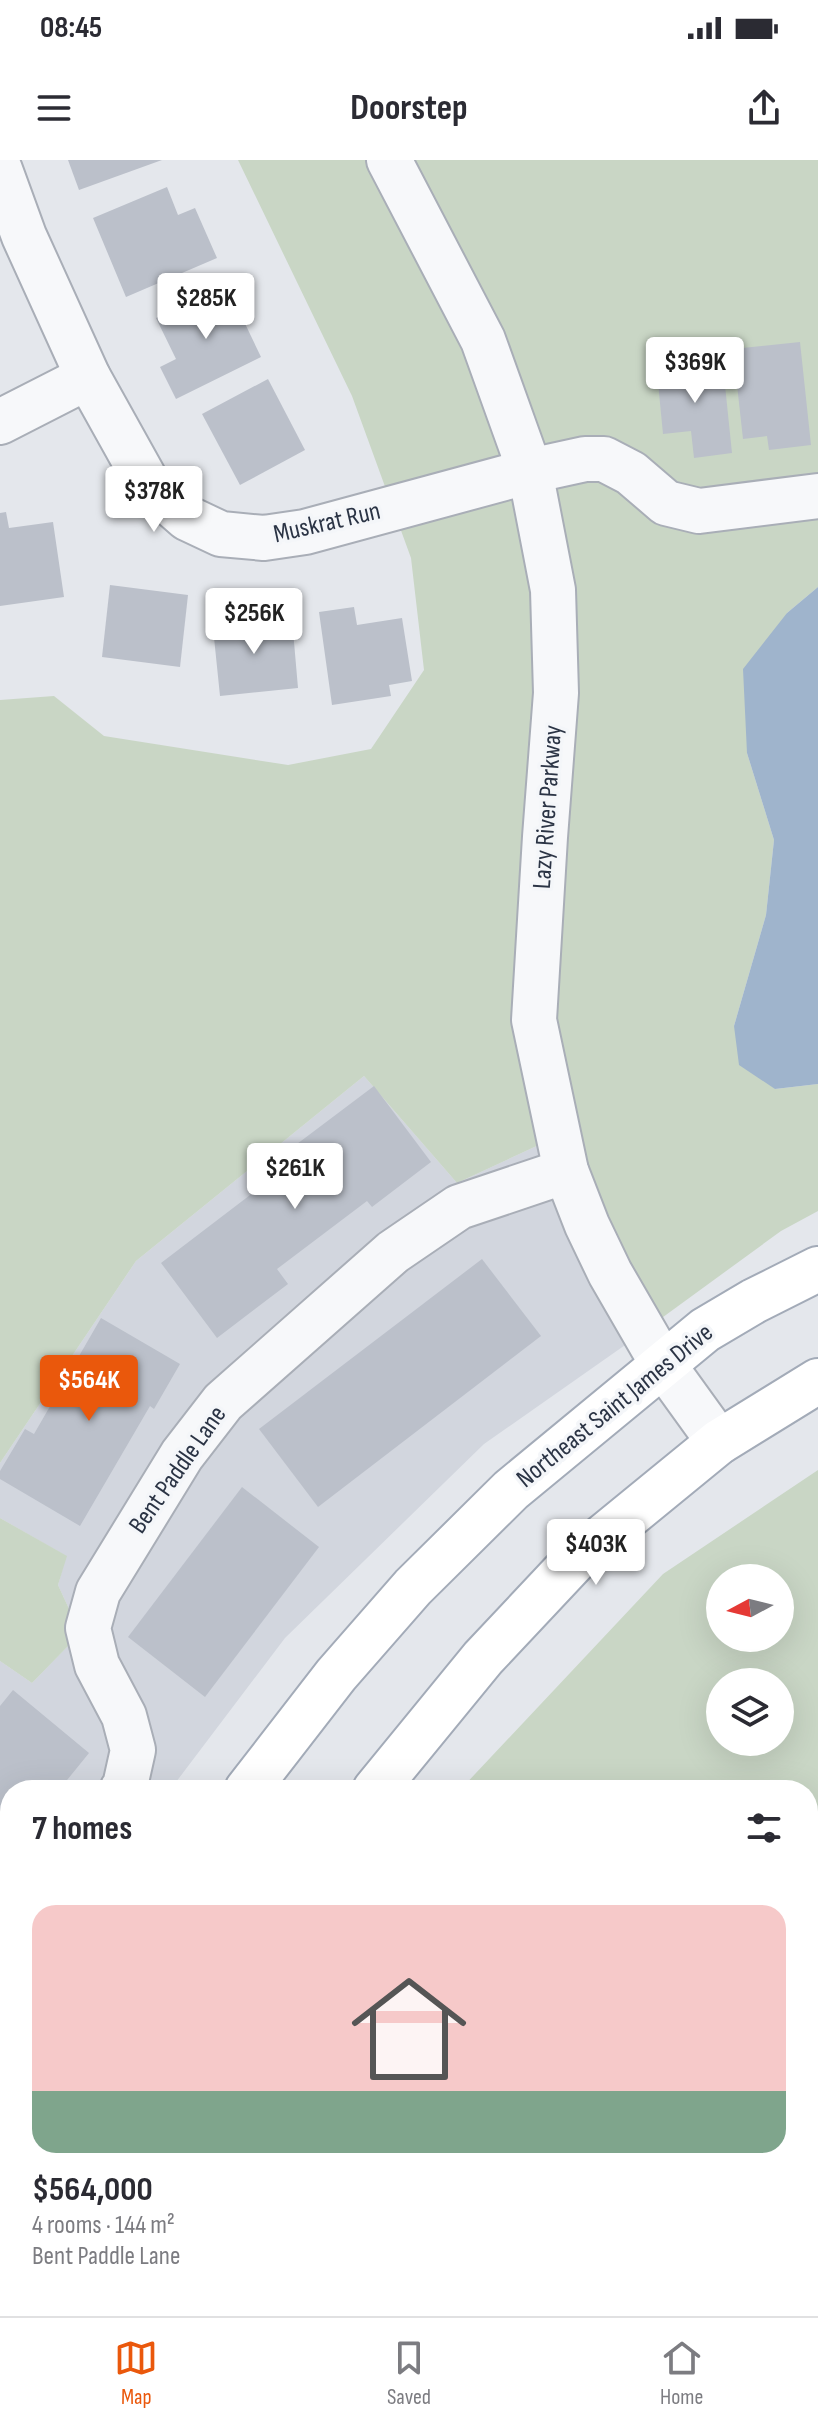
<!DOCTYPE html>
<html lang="en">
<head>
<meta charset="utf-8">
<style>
	:root { --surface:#fff; --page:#f7f7f7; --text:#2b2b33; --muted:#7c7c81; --line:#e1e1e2; --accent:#ea580c }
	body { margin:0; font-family:"Sofia Sans Condensed",sans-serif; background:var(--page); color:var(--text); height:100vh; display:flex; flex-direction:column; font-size:30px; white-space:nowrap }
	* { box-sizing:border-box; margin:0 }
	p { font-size:26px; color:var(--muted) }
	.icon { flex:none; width:44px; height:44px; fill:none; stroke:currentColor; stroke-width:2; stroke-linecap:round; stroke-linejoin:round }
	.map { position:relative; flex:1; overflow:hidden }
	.details { position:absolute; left:0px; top:1620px; width:818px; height:536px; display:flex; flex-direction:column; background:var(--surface); border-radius:32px 32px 0 0; box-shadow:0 8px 32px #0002 }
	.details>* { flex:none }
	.needle { width:52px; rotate:263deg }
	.buttons { position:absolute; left:706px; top:1404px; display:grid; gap:16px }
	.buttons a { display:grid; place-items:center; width:88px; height:88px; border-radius:50%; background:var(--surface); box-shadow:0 8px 32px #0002; font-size:40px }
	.price { position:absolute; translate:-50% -68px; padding:0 18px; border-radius:8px; background:#fff; color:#222; font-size:26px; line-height:52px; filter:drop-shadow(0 2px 4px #0008) }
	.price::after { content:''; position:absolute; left:50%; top:48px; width:24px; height:18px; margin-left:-12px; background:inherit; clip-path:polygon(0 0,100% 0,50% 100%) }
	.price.selected { background:var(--accent); color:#fff }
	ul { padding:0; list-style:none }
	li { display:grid; align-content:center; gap:16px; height:424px; padding:0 32px }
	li+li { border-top:2px solid var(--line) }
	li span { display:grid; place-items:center; height:248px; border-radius:24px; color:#555 }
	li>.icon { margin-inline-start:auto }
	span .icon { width:144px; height:144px; fill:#fffc; stroke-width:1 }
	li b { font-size:34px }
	h2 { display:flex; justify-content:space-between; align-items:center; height:96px; padding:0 32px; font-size:34px }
	.status { display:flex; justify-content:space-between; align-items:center; height:56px; padding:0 40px; background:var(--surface); direction:ltr }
	.status svg { height:22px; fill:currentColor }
	header { display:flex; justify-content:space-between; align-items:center; height:104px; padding:0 32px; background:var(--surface); font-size:36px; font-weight:700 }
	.dock { display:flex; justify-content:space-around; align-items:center; height:112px; border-top:2px solid var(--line); background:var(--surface); font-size:22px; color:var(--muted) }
	.dock a { display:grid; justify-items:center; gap:4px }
	.dock .selected { color:var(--accent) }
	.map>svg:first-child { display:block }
</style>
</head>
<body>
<div class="status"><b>08:45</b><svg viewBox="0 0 49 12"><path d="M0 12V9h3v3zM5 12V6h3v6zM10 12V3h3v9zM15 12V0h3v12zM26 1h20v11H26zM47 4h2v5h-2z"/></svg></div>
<header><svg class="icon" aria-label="menu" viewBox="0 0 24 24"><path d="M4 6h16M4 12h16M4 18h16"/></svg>Doorstep<svg class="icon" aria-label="share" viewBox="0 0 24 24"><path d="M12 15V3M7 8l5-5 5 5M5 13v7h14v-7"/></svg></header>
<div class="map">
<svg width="818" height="2156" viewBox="0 0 818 2156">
	<rect width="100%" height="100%" fill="#e4e7ec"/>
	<!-- built -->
	<g fill="#d2d6de">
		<path d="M364,916L457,1023L541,984L544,1000L382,1078L70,1451L58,1425L66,1396L0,1358V1303L136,1101Z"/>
		<path d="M554,1033L628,1183L484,1284L285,1478L170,1630H143L108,1468L116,1438L199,1304L237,1253L406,1104L468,1062Z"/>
		<path d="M71,1483L105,1562L113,1591L107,1619L99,1630H10V1742L0,1748V1501L32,1523Z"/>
	</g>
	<!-- green -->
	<g fill="#c9d6c5" fill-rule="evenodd">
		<path d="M238,0H369L465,186L506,300L387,332L352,236Z"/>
		<path d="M410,0H818V319L701,333L543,290Z"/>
		<path d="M587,317L818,354V427L787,453L747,593L774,680L766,755L734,866L775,929L818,924V1051L781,1071L659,1160L628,1106L585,1006L554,859L553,324Z"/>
		<path d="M515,334L534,433L541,984L457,1023L364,916L136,1101L0,1303V540L54,536L104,576L288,605L371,589L424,510L411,398L399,365Z"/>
		<path d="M818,1310V2156H817L789,2146H808V1630H460L663,1414ZM720,1418H780V1478H720ZM720,1522H780V1582H720Z"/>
		<path d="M0,1358L67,1396L58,1425L70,1451L71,1483L32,1523L0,1501Z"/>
		<path d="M50,2146H365L361,2156H41Z"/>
	</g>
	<!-- water -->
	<path fill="#9fb4cc" d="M818,427V924L775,929L739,905L734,866L766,755L774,680L747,593L743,509L787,453Z"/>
	<!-- building -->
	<g fill="#bbc0ca">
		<path d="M68,0H162L79,30Z"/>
		<path d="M167,27L178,55L195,48L217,98L126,137L93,58Z"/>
		<path d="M226,124L261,197L176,239L160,207L176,199L156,158Z"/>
		<path d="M800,182L811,285L769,290L767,276L743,279L733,189Z"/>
		<path d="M695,198L697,210L723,206L732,293L694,298L691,271L663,274L656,202Z"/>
		<path d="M268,219L305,290L240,325L202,254Z"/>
		<path d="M6,352L9,368L53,362L64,437L0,446V353Z"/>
		<path d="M110,425L188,435L180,507L102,497Z"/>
		<path d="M354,447L357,465L402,458L412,521L389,525L391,536L332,545L319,452Z"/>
		<path d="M246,455L248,464L292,459L298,528L220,536L212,458Z"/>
		<path d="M374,926L431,1002L372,1047L367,1041L277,1109L288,1124L217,1178L161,1103L301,996L293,987Z"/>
		<path d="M482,1099L541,1176L318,1347L259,1269Z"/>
		<path d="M101,1158L180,1204L154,1249L150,1246L80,1366L0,1319V1311L25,1269L34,1274Z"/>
		<path d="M242,1327L319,1387L205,1537L128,1477Z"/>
		<path d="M13,1530L89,1593L59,1630H10V1691L0,1704V1546Z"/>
	</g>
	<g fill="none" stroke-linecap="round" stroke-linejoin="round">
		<!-- minor casing -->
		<g stroke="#a9aeb7" stroke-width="48">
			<g id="minor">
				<path d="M389,0L483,180L530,311L553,430L556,533L545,677L534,860L566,1011L587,1065L610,1113L662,1203L719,1282"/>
				<path d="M0,10L24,76L88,217L147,323L187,358L221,374L264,378L305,372L530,311L585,299H604L631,313L666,343L699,351L818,336"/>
				<path d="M0,262L88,217"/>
				<path d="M122,1630L125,1626L133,1590L124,1556L97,1505L88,1468L98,1432L182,1295L223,1242L393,1092L459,1047L566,1011"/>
				<path d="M0,1769L10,1763"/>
				<path d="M621,2146L647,2156"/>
				<path d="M481,2156L485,2146"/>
			</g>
		</g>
		<!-- major casing -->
		<g stroke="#a3abb8" stroke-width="48">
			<g id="major">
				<path d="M247,1630L336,1515L413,1427L511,1330L705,1170L754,1141L818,1109"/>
				<path d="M375,1630L483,1498L576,1399L719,1282L818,1221"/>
				<path d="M0,1943L10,1930"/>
				<path d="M0,2102L10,2090"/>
			</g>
		</g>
		<!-- minor -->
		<use href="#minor" stroke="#f7f8fa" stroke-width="44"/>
		<!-- major -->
		<use href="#major" stroke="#fff" stroke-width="44"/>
	</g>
	<g text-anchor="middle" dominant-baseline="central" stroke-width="7" stroke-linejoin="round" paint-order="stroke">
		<!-- street labels -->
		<g font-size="26" fill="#2b3445" stroke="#f4f6f9">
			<text transform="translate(327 363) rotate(-13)">Muskrat Run</text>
			<text transform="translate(548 647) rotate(-86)">Lazy River Parkway</text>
			<text transform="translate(615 1246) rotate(-39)">Northeast Saint James Drive</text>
			<text transform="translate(178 1310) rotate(-55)">Bent Paddle Lane</text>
		</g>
	</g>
</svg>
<div class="buttons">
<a><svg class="needle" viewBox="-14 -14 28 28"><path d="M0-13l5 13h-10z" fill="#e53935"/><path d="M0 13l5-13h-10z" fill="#7c7c81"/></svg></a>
<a><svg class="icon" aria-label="layers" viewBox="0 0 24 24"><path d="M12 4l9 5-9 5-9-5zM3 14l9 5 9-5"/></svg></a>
</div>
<b class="price" style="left:206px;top:181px">$285K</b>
<b class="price" style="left:695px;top:245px">$369K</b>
<b class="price" style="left:154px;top:374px">$378K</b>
<b class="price" style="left:254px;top:496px">$256K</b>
<b class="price" style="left:295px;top:1051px">$261K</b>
<b class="price selected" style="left:89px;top:1263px">$564K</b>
<b class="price" style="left:596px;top:1427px">$403K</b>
<section class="details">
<h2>7 homes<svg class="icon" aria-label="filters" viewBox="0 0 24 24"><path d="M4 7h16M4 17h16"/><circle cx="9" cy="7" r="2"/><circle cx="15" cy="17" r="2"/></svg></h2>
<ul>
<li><span style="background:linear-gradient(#f6c9c9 75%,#7fa58c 0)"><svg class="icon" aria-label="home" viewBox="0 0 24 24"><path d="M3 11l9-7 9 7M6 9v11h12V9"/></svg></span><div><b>$564,000</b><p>4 rooms · 144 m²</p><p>Bent Paddle Lane</p></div></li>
</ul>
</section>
</div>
<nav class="dock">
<a class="selected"><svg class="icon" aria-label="map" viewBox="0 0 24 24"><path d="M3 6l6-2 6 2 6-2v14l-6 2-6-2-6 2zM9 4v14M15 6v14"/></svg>Map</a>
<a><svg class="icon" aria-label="saved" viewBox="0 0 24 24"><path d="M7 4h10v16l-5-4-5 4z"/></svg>Saved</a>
<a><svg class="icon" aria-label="home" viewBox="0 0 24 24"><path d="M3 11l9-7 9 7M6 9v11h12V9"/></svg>Home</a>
</nav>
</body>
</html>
